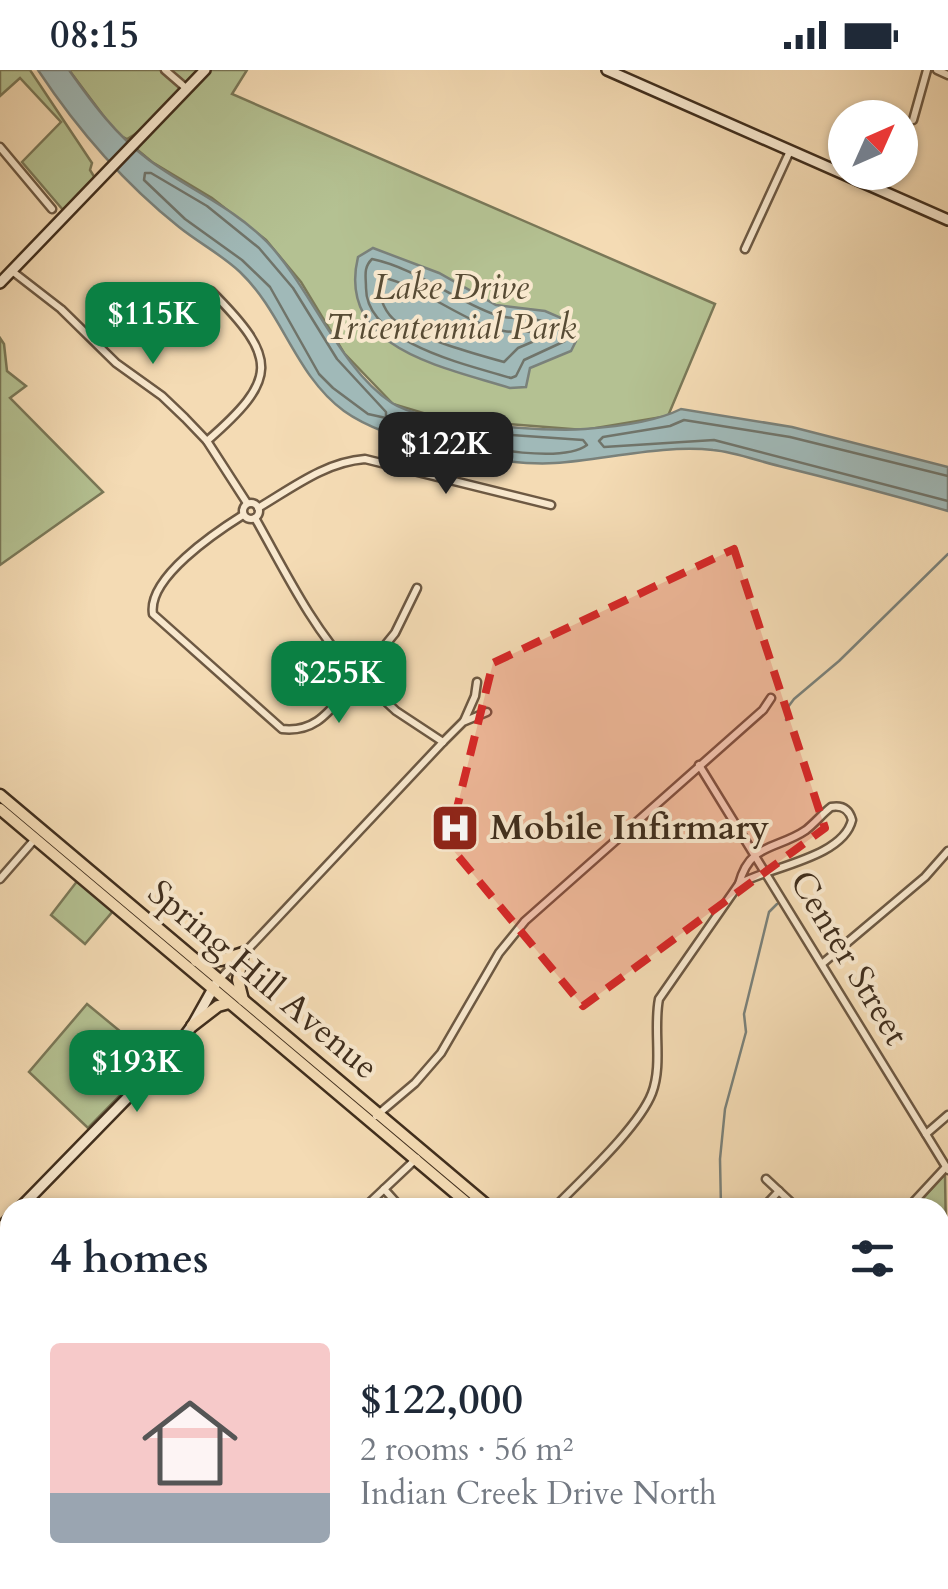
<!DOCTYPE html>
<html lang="en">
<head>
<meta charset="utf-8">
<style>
	:root { --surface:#fff; --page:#f2f2f3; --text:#1f2937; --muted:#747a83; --line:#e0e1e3; --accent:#0b8043 }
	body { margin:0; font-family:Cardo,serif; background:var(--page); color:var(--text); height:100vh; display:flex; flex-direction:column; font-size:38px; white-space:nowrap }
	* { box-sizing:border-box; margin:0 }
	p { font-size:32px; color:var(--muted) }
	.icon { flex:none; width:55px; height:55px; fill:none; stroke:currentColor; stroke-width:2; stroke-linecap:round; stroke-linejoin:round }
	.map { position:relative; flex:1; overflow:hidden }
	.panel { position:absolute; left:0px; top:1128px; width:950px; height:392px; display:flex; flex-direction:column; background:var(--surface); border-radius:30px 30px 0 0; box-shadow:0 2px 8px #0004 }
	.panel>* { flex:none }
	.needle { width:65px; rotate:45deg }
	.controls { position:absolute; left:828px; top:30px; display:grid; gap:20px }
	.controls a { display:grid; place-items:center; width:90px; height:90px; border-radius:50%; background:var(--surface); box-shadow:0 2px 8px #0004; font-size:50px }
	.price { position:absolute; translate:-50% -85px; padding:0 22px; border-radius:20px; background:var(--accent); color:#fff; font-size:32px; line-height:65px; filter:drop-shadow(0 2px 5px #0008) }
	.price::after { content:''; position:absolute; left:50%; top:60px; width:30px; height:22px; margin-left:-15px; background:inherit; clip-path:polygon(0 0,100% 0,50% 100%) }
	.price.on { background:#222; color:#fff }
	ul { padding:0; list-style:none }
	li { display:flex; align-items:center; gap:30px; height:250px; padding:0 50px }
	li+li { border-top:2px solid var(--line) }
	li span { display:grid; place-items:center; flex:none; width:280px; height:200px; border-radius:10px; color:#555 }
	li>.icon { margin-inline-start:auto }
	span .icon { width:120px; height:120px; fill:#fffc; stroke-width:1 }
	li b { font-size:42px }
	h2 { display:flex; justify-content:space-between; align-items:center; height:120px; padding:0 50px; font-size:42px }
	.status { display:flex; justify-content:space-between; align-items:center; height:70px; padding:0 50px; background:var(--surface); direction:ltr }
	.status svg { height:28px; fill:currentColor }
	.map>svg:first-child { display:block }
</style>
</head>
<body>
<div class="status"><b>08:15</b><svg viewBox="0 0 49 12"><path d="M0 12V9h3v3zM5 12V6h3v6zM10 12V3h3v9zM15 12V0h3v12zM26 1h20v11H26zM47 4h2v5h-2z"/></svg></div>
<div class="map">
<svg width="948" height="1519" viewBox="0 0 948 1519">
	<rect width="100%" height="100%" fill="#f4dbb4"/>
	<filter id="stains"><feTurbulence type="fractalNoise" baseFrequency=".002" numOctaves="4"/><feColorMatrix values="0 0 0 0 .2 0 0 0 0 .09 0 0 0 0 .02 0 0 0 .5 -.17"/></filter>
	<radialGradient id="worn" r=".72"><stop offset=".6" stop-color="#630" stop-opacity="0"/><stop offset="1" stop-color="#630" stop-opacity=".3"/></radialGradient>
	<!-- green -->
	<g fill="#b4c192" stroke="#7a7858" stroke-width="2.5">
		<path d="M0,0H30L92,93L90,100L95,108L63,140L22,92L61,52L20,8L0,26Z"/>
		<path d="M69,0H198C176,24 156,53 127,69L117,64Z"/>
		<path d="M205,0H247L232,24L715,234L668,346L584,360L443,349L393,334L344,283L301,212L266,170L212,128L152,92L134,77Z"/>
		<path d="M0,268L4,274L7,301L26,316L10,328L103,422L0,495Z"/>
		<path d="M78,810L113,841L85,874L51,845Z"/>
		<path d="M87,934L155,990L88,1058L29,1002Z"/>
		<path d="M945,1104L948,1286L940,1293V1138L915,1137Z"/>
	</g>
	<!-- water -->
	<g fill="#a0b9b8" stroke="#7a817a" stroke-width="2.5">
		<path d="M38,0H69C93,34 116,65 149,90C188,119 233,137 267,172C311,218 340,299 392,333C424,354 546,362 585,359C615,357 655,352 681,339L792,357L948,397V441C892,425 836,410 779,396C758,391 735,382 713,380C665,374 603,390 555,393C501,397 387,372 344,341C295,305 283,243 240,202C222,185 199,173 179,157C124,113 77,59 38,0Z"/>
		<path d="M373,178L439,203L496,235L545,241L559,247L574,259L576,271L571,281L530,298L526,317L510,318C444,297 336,279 358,187Z"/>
	</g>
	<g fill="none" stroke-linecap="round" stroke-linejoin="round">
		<!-- shore -->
		<g stroke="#70746a" stroke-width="2.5">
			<path d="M145,103H151L207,136L259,178L293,218L337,289L386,342V348L368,344L333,318L319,304L270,217L242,190L185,149L144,110Z"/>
			<path d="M372,189C416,198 453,230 496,245C517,253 558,241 565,271L524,290L516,306L511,308C468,295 366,273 366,218C366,206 363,198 372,189Z"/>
			<path d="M382,207C423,217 466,254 504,261C514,263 525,261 536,262L539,269L518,278L504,292C475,284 421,269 398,253C383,242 379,227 379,211Z"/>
			<path d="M457,361L583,370L587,375C563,393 483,379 454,370L452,364Z"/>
			<path d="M948,406L790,367L684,350L670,356L603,367L599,371L604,377L714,370L948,431"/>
		</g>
		<!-- stream -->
		<g stroke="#7a817a" stroke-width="2.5">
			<path d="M786,650L788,637L794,629L839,591L948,484"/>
			<path d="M721,1138L720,1089L725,1039L746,962L744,944L769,842L777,834"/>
			<path d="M433,1519L440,1510"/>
		</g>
		<!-- street casing -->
		<g stroke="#6d5943" stroke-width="11">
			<g id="street">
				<path d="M165,0L187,19"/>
				<path d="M937,0L948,5"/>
				<path d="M913,50L927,0"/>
				<path d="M0,77L52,139"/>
				<path d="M745,179L790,81"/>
				<path d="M12,201L61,239L116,293L162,326L185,348L207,371L247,433"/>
				<path d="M207,371C278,309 279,289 211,221"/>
				<circle cx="251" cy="441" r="8"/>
				<path d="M258,438C292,418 325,392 365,389L551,435"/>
				<path d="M243,445C216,462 147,508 153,544L282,659C318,663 331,638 354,613"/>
				<path d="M255,448C285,501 311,556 353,601"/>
				<circle cx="359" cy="607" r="9"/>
				<path d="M365,600L395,563L417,518"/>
				<path d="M366,613L396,641L443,672"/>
				<path d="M464,651L475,626L477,612"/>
				<path d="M699,695L948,1100"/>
				<path d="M831,737C842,735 849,739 852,750C843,788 768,797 739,814C750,772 777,780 806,760C815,753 822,744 831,737Z"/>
				<path d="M0,809L35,769"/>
				<path d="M823,893L925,807L948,781"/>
				<path d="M219,910L443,672L463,652L487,642"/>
				<path d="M376,1046L415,1013L441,983L499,883L525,851L763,640L771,628"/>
				<path d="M926,1064L948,1045"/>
				<path d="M766,1109L797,1138"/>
				<path d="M384,1119L401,1138"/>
				<path d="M364,1138L417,1088"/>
				<path d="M554,1138C581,1110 639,1057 652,1023C663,994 653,959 659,929L739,814"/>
				<path d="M763,1138L779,1121"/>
				<path d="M908,1138L946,1097"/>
				<path d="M0,1271L10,1280"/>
				<path d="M0,1421L10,1412"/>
				<path d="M269,1510L279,1519"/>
				<path d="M70,1519L81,1510"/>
				<path d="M230,1519L241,1510"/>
				<path d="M420,1519L428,1510"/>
				<path d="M443,1519L451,1510"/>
				<path d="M620,1519L630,1510"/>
				<path d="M847,1519L857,1510"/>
			</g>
		</g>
		<!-- secondary casing -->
		<g stroke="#402e1d" stroke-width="14">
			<g id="secondary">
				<path d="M607,0L948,150"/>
				<path d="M0,213L205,0"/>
				<path d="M20,1138L175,979L192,956L215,915"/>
				<path d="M0,1158L10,1148"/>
				<path d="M0,1176L10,1178"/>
				<path d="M940,1302L948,1295"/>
				<path d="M0,1499L10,1508"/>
				<path d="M12,1510L23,1519"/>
				<path d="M536,1510L544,1519"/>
				<path d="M691,1519L701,1510"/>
			</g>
		</g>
		<!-- primary casing -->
		<g stroke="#402e1d" stroke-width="15">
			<g id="primary">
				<path d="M0,725L490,1138"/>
				<path d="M0,739L473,1138"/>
				<path d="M243,883L238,910L243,930"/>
				<path d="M196,891L221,890L243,883"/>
				<path d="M192,956L218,936L229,933"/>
				<path d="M880,1510L890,1519"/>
			</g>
		</g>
		<!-- street -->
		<use href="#street" stroke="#f8e8ce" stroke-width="6"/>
		<!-- secondary -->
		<use href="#secondary" stroke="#f8e8ce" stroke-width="9"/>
		<!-- primary -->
		<use href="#primary" stroke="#f4dbb4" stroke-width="10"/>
	</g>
	<!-- marked area -->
	<path fill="#d62828" fill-opacity="0.2" stroke="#d62828" stroke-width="8" stroke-dasharray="20 12" stroke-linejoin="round" d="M734,479L825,758L583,936L448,774L493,593Z"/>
	<!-- icons -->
	<defs>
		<g id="hospital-square" transform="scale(2.5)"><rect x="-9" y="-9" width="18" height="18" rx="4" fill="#8f2418" stroke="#f8e8ce"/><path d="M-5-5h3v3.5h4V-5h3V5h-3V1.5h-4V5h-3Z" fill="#fff"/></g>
	</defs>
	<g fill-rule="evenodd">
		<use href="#hospital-square" x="455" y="758"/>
	</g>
	<g text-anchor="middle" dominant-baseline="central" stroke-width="8" stroke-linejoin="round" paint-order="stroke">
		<!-- park labels -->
		<g font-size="35" font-style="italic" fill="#574b34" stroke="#f8e8ce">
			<text x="451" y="218">Lake Drive<tspan x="451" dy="40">Tricentennial Park</tspan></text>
		</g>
		<!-- poi labels -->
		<g font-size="35" font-weight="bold" fill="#402e1d" stroke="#f8e8ce" text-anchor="start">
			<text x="490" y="758">Mobile Infirmary</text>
		</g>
		<!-- street labels -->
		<g font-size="35" fill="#402e1d" stroke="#f8e8ce">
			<text transform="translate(849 888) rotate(59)">Center Street</text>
			<text transform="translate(263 910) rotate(40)">Spring Hill Avenue</text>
		</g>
	</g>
	<rect width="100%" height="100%" filter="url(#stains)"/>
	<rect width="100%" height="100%" fill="url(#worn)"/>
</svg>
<div class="controls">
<a><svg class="needle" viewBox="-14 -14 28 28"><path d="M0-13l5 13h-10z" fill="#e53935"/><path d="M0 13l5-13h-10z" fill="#747a83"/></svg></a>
</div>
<b class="price" style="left:153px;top:297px">$115K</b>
<b class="price on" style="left:446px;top:427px">$122K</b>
<b class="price" style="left:339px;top:656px">$255K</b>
<b class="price" style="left:137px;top:1045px">$193K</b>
<section class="panel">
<h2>4 homes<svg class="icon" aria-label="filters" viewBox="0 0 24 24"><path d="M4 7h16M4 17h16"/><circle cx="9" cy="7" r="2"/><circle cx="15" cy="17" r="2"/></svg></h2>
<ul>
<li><span style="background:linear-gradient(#f6c9c9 75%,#9aa5b1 0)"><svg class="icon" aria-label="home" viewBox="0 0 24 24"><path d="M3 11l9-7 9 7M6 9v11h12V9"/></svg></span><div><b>$122,000</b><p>2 rooms · 56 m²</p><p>Indian Creek Drive North</p></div></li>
</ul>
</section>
</div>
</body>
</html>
